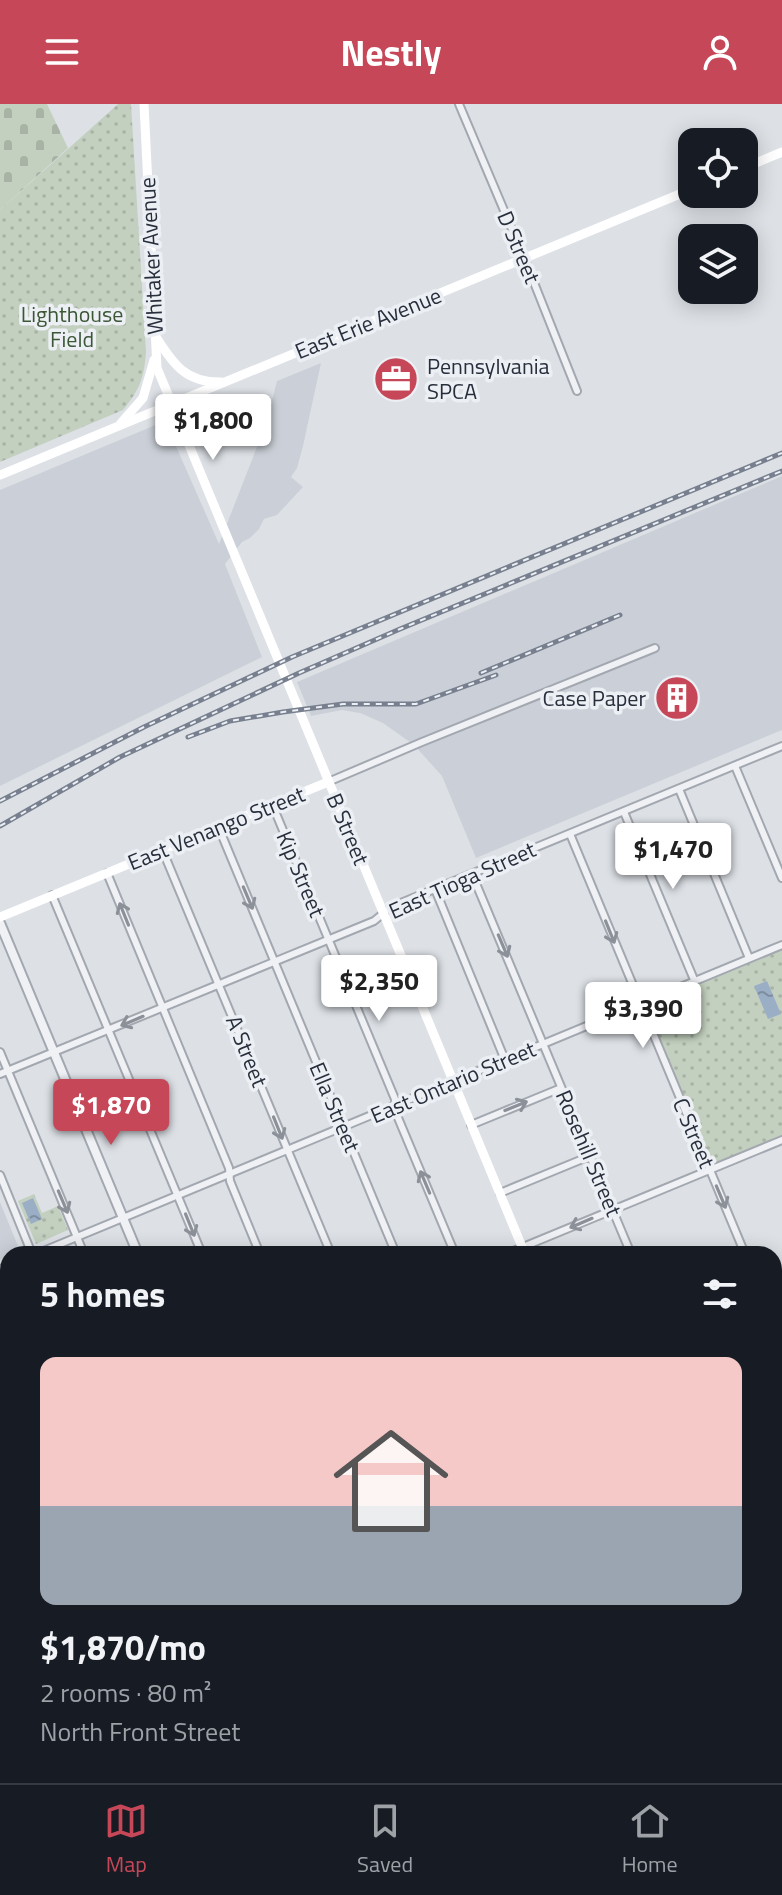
<!DOCTYPE html>
<html lang="en">
<head>
<meta charset="utf-8">
<style>
	:root { --surface:#171b24; --page:#20242c; --text:#f1f3f6; --muted:#9ea1a6; --line:#363941; --accent:#c64858 }
	body { margin:0; font-family:"Titillium Web",sans-serif; background:var(--page); color:var(--text); height:100vh; display:flex; flex-direction:column; font-size:30px; white-space:nowrap }
	* { box-sizing:border-box; margin:0 }
	p { font-size:26px; color:var(--muted) }
	.icon { flex:none; width:44px; height:44px; fill:none; stroke:currentColor; stroke-width:2; stroke-linecap:round; stroke-linejoin:round }
	.map { position:relative; flex:1; overflow:hidden }
	.panel { position:absolute; left:0px; top:1142px; width:782px; height:538px; display:flex; flex-direction:column; background:var(--surface); border-radius:24px 24px 0 0; box-shadow:0 4px 20px #0003 }
	.panel>* { flex:none }
	.fabs { position:absolute; left:678px; top:24px; display:grid; gap:16px }
	.fabs a { display:grid; place-items:center; width:80px; height:80px; border-radius:16px; background:var(--surface); box-shadow:0 4px 20px #0003; font-size:40px }
	.price { position:absolute; translate:-50% -68px; padding:0 18px; border-radius:8px; background:#fff; color:#222; font-size:26px; line-height:52px; filter:drop-shadow(0 2px 4px #0008) }
	.price::after { content:''; position:absolute; left:50%; top:48px; width:24px; height:18px; margin-left:-12px; background:inherit; clip-path:polygon(0 0,100% 0,50% 100%) }
	.price.active { background:var(--accent); color:#fff }
	ul { padding:0; list-style:none }
	li { display:grid; align-content:center; gap:16px; height:424px; padding:0 40px }
	li+li { border-top:2px solid var(--line) }
	li span { display:grid; place-items:center; height:248px; border-radius:16px; color:#555 }
	li>.icon { margin-inline-start:auto }
	span .icon { width:144px; height:144px; fill:#fffc; stroke-width:1 }
	li b { font-size:34px }
	h2 { display:flex; justify-content:space-between; align-items:center; height:96px; padding:0 40px; font-size:34px }
	header { display:flex; justify-content:space-between; align-items:center; height:104px; padding:0 40px; background:var(--accent); color:#fff; font-size:36px; font-weight:700 }
	.tabs { display:flex; justify-content:space-around; align-items:center; height:112px; border-top:2px solid var(--line); background:var(--surface); font-size:22px; color:var(--muted) }
	.tabs a { display:grid; justify-items:center; gap:4px }
	.tabs .active { color:var(--accent) }
	.map>svg:first-child { display:block }
</style>
</head>
<body>
<header><svg class="icon" aria-label="menu" viewBox="0 0 24 24"><path d="M4 6h16M4 12h16M4 18h16"/></svg>Nestly<svg class="icon" aria-label="person" viewBox="0 0 24 24"><circle cx="12" cy="8" r="4"/><path d="M4 21q1-7 8-7t8 7"/></svg></header>
<div class="map">
<svg width="782" height="1679" viewBox="0 0 782 1679">
	<defs>
		<pattern id="cemetery-stones" width="16" height="16" patternUnits="userSpaceOnUse" patternTransform="scale(2)"><rect width="16" height="16" fill="#c3d0bf"/><path d="M2 7V4a2 2 0 0 1 4 0v3zM10 15v-3a2 2 0 0 1 4 0v3z" fill="#a8b3a5"/></pattern>
		<pattern id="park-dots" width="8" height="8" patternUnits="userSpaceOnUse" patternTransform="scale(2)"><rect width="8" height="8" fill="#c3d0bf"/><path d="M2 2h.1M6 6h.1" fill="none" stroke="#a8b3a5" stroke-width="1.8" stroke-linecap="round"/></pattern>
		<pattern id="water-ripples" width="26" height="14" patternUnits="userSpaceOnUse" patternTransform="scale(2)"><rect width="26" height="14" fill="#9aaec5"/><path d="M2 4q2-2 4 0t4 0M15 11q2-2 4 0t4 0" fill="none" stroke="#7e8ea1"/></pattern>
	</defs>
	<rect width="100%" height="100%" fill="#dde1e6"/>
	<!-- built -->
	<g fill="#cbd0d8">
		<path d="M321,259L303,342L297,364L291,373L303,383L277,411L264,415L259,425L250,434L242,438L225,460L262,553L0,682V386L165,317L219,440L266,320L277,277Z"/>
		<path d="M782,372V626L476,754L442,672L414,641L383,619L360,609L342,606L311,612L297,578Z"/>
		<path d="M0,1098L20,1147L8,1150V1152L0,1156Z"/>
		<path d="M782,1651V1679H755L752,1672H774V1654Z"/>
	</g>
	<!-- cemetery -->
	<path fill="url(#cemetery-stones)" d="M0,0H47L68,44L0,106Z"/>
	<!-- park -->
	<g fill="url(#park-dots)">
		<path d="M118,0H131L146,248C144,274 140,285 123,306L0,358V106Z"/>
		<path d="M782,841V1036L709,1066L641,900Z"/>
		<path d="M34,1090L42,1109L58,1102L68,1126L36,1140L18,1097Z"/>
		<path d="M554,1672H608L611,1679H557Z"/>
	</g>
	<!-- water -->
	<g fill="url(#water-ripples)">
		<path d="M767,877L781,910L768,915L754,882Z"/>
		<path d="M33,1094L42,1115L31,1120L22,1099Z"/>
	</g>
	<g fill="none" stroke-linecap="round" stroke-linejoin="round">
		<!-- minor casing -->
		<g stroke="#a3a8b0" stroke-width="10">
			<g id="minor">
				<path d="M459,0L525,156L577,287"/>
				<path d="M735,662L782,774"/>
				<path d="M328,678L422,638L655,544"/>
				<path d="M679,685L749,854"/>
				<path d="M272,700L395,995L396,1009L455,1150"/>
				<path d="M624,708L695,878"/>
				<path d="M218,722L396,1150"/>
				<path d="M570,730L745,1150"/>
				<path d="M162,745L331,1150"/>
				<path d="M107,769L229,1064L230,1077L260,1150"/>
				<path d="M472,770L631,1150"/>
				<path d="M435,785L505,956"/>
				<path d="M52,791L202,1150"/>
				<path d="M0,948L84,1150"/>
				<path d="M0,970L374,817L391,803L782,642"/>
				<path d="M471,1021L561,984"/>
				<path d="M0,1071L32,1150"/>
				<path d="M500,1089L590,1052"/>
				<path d="M36,1150L782,841"/>
				<path d="M506,1150L782,1036"/>
				<path d="M0,1165L8,1162"/>
				<path d="M0,1184L8,1203"/>
				<path d="M774,1220L782,1239"/>
				<path d="M0,1297L8,1316"/>
				<path d="M0,1359L8,1355"/>
				<path d="M774,1396L782,1416"/>
				<path d="M774,1453L782,1450"/>
				<path d="M0,1518L8,1537"/>
				<path d="M774,1571L782,1590"/>
				<path d="M0,1633L8,1629"/>
				<path d="M774,1646L782,1643"/>
				<path d="M64,1672L67,1679"/>
				<path d="M156,1672L159,1679"/>
				<path d="M250,1672L253,1679"/>
				<path d="M302,1672L305,1679"/>
				<path d="M408,1672L411,1679"/>
				<path d="M454,1672L457,1679"/>
				<path d="M500,1672L503,1679"/>
				<path d="M549,1672L552,1679"/>
				<path d="M613,1672L616,1679"/>
				<path d="M744,1672L746,1679"/>
				<path d="M16,1679L33,1672"/>
				<path d="M227,1679L243,1672"/>
				<path d="M695,1679L712,1672"/>
			</g>
		</g>
		<!-- tertiary casing -->
		<g stroke="#a3a8b0" stroke-width="12">
			<g id="tertiary">
				<path d="M0,819L138,1150"/>
				<path d="M356,1672L359,1679"/>
			</g>
		</g>
		<!-- minor -->
		<use href="#minor" stroke="#f0f1f5" stroke-width="6"/>
		<!-- tertiary -->
		<use href="#tertiary" stroke="#f0f1f5" stroke-width="8"/>
		<!-- secondary -->
		<g stroke="#fff" stroke-width="9">
			<path d="M144,0L157,264L525,1150"/>
			<path d="M744,64L782,48"/>
			<path d="M156,233C173,260 186,279 221,278"/>
			<path d="M121,319L143,294L154,256"/>
			<path d="M0,371L692,85"/>
			<path d="M0,813L328,678"/>
			<path d="M774,1246L782,1243"/>
			<path d="M0,1566L8,1562"/>
		</g>
		<!-- rail casing -->
		<g stroke="#78808f" stroke-width="5">
			<g id="rail">
				<path d="M481,569L620,511"/>
				<path d="M188,633L230,617L283,608L343,600H416L496,571"/>
				<path d="M0,697L144,623L292,553L782,349"/>
				<path d="M0,722L120,653L299,569L400,525L782,367"/>
			</g>
		</g>
		<!-- rail -->
		<use href="#rail" stroke="#eceff4" stroke-width="2" stroke-dasharray="6" stroke-linecap="butt"/>
	</g>
	<!-- one-way arrows -->
	<defs><path id="oneway-shaft" d="M-6 0H5M1.5-3L5.5 0L1.5 3" fill="none" stroke-width="1.6" stroke-linecap="round" stroke-linejoin="round" transform="scale(2)"/></defs>
	<g stroke="#8c9098">
		<use href="#oneway-shaft" transform="translate(248 794) rotate(67)"/>
		<use href="#oneway-shaft" transform="translate(124 810) rotate(-112)"/>
		<use href="#oneway-shaft" transform="translate(610 828) rotate(68)"/>
		<use href="#oneway-shaft" transform="translate(503 842) rotate(67)"/>
		<use href="#oneway-shaft" transform="translate(132 917) rotate(157)"/>
		<use href="#oneway-shaft" transform="translate(516 1002) rotate(-22)"/>
		<use href="#oneway-shaft" transform="translate(278 1024) rotate(68)"/>
		<use href="#oneway-shaft" transform="translate(425 1078) rotate(-113)"/>
		<use href="#oneway-shaft" transform="translate(721 1093) rotate(67)"/>
		<use href="#oneway-shaft" transform="translate(63 1098) rotate(67)"/>
		<use href="#oneway-shaft" transform="translate(581 1119) rotate(157)"/>
		<use href="#oneway-shaft" transform="translate(190 1121) rotate(68)"/>
	</g>
	<!-- icons -->
	<defs>
		<g id="office-disc" transform="scale(2.3)"><circle r="9.5" fill="#c64858" stroke="#eceff4"/><path d="M-6-3h4V-5.5h4V-3h4V5H-6ZM-1-4.5V-3h2v-1.5ZM-6 0V1H6V0Z" fill="#fff"/></g>
		<g id="building-disc" transform="scale(2.3)"><circle r="9.5" fill="#c64858" stroke="#eceff4"/><path d="M-4-6H4V6H1V3H-1V6H-4ZM-2.5-4.3h1.7v1.8h-1.7ZM.8-4.3h1.7v1.8H.8ZM-2.5-1h1.7V.8h-1.7ZM.8-1h1.7V.8H.8Z" fill="#fff"/></g>
	</defs>
	<g fill-rule="evenodd">
		<use href="#office-disc" x="396" y="275"/>
		<use href="#building-disc" x="677" y="594"/>
	</g>
	<g text-anchor="middle" dominant-baseline="central" stroke-width="7" stroke-linejoin="round" paint-order="stroke">
		<!-- street labels -->
		<g font-size="22" fill="#282f3c" stroke="#eceff4">
			<text transform="translate(519 143) rotate(67)">D Street</text>
			<text transform="translate(151 152) rotate(-93)">Whitaker Avenue</text>
			<text transform="translate(368 219) rotate(-22)">East Erie Avenue</text>
			<text transform="translate(216 724) rotate(-22)">East Venango Street</text>
			<text transform="translate(348 725) rotate(67)">B Street</text>
			<text transform="translate(301 770) rotate(67)">Kip Street</text>
			<text transform="translate(462 776) rotate(-24)">East Tioga Street</text>
			<text transform="translate(247 947) rotate(68)">A Street</text>
			<text transform="translate(453 978) rotate(-23)">East Ontario Street</text>
			<text transform="translate(335 1003) rotate(67)">Ella Street</text>
			<text transform="translate(694 1029) rotate(67)">C Street</text>
			<text transform="translate(589 1049) rotate(67)">Rosehill Street</text>
		</g>
		<!-- park labels -->
		<g font-size="22" fill="#3b5736" stroke="#eceff4">
			<text x="72" y="210">Lighthouse<tspan x="72" dy="25">Field</tspan></text>
		</g>
		<!-- poi labels -->
		<g font-size="22" fill="#282f3c" stroke="#eceff4" text-anchor="start">
			<text x="427" y="262">Pennsylvania<tspan x="427" dy="25">SPCA</tspan></text>
			<text x="646" y="594" text-anchor="end">Case Paper</text>
		</g>
	</g>
</svg>
<div class="fabs">
<a><svg class="icon" aria-label="locate" viewBox="0 0 24 24"><circle cx="12" cy="12" r="6"/><path d="M12 2v4M12 18v4M2 12h4M18 12h4"/></svg></a>
<a><svg class="icon" aria-label="layers" viewBox="0 0 24 24"><path d="M12 4l9 5-9 5-9-5zM3 14l9 5 9-5"/></svg></a>
</div>
<b class="price" style="left:213px;top:358px">$1,800</b>
<b class="price" style="left:673px;top:787px">$1,470</b>
<b class="price" style="left:379px;top:919px">$2,350</b>
<b class="price" style="left:643px;top:946px">$3,390</b>
<b class="price active" style="left:111px;top:1043px">$1,870</b>
<section class="panel">
<h2>5 homes<svg class="icon" aria-label="filters" viewBox="0 0 24 24"><path d="M4 7h16M4 17h16"/><circle cx="9" cy="7" r="2"/><circle cx="15" cy="17" r="2"/></svg></h2>
<ul>
<li><span style="background:linear-gradient(#f6c9c9 60%,#9aa5b1 0)"><svg class="icon" aria-label="home" viewBox="0 0 24 24"><path d="M3 11l9-7 9 7M6 9v11h12V9"/></svg></span><div><b>$1,870/mo</b><p>2 rooms · 80 m²</p><p>North Front Street</p></div></li>
</ul>
</section>
</div>
<nav class="tabs">
<a class="active"><svg class="icon" aria-label="map" viewBox="0 0 24 24"><path d="M3 6l6-2 6 2 6-2v14l-6 2-6-2-6 2zM9 4v14M15 6v14"/></svg>Map</a>
<a><svg class="icon" aria-label="saved" viewBox="0 0 24 24"><path d="M7 4h10v16l-5-4-5 4z"/></svg>Saved</a>
<a><svg class="icon" aria-label="home" viewBox="0 0 24 24"><path d="M3 11l9-7 9 7M6 9v11h12V9"/></svg>Home</a>
</nav>
</body>
</html>
